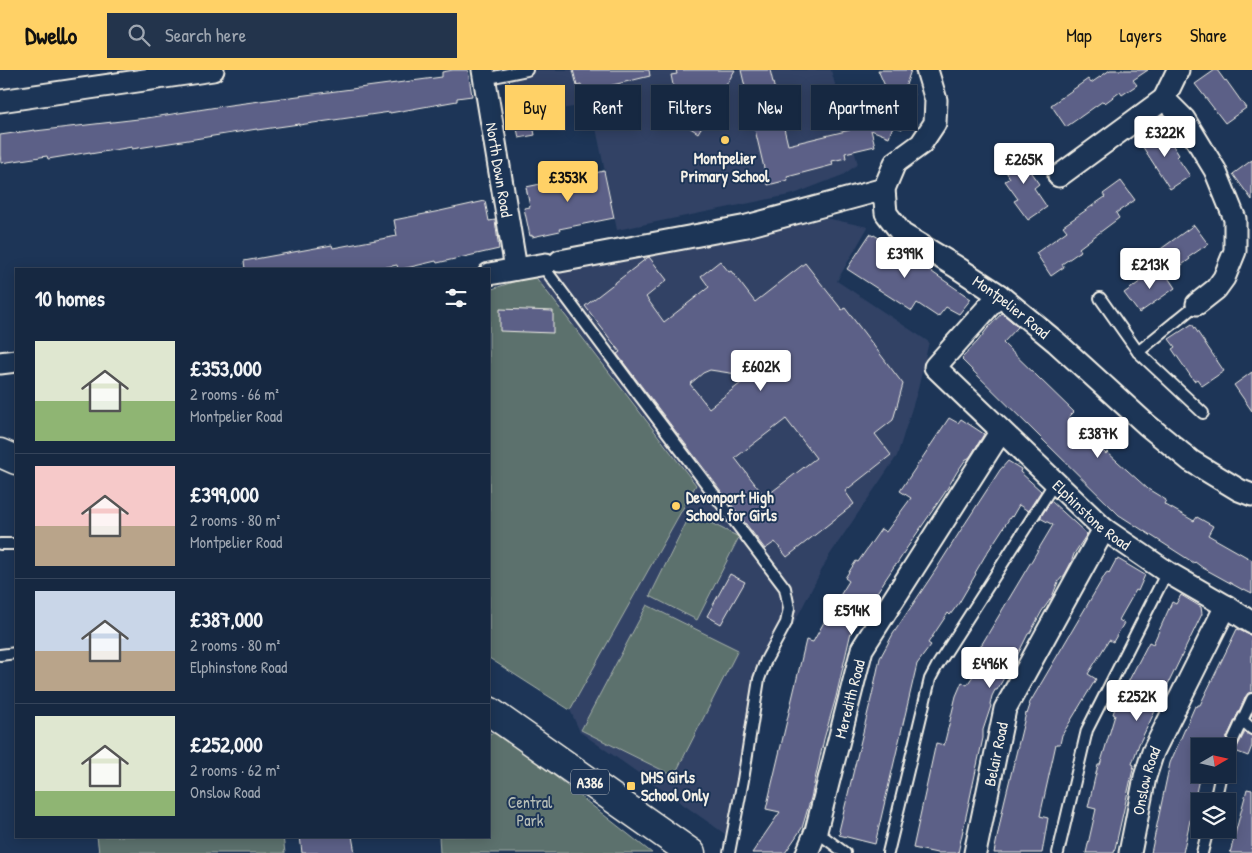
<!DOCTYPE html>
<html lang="en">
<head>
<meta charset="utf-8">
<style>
	:root { --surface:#162841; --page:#23344c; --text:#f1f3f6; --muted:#9ea6b1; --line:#35445a; --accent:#ffd166 }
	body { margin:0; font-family:"Patrick Hand",sans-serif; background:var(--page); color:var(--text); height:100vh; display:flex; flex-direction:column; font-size:19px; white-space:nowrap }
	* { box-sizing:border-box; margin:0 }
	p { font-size:16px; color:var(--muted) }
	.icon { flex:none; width:28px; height:28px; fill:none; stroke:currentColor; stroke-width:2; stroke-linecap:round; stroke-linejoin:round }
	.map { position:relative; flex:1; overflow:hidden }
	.details { position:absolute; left:15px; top:198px; width:475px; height:570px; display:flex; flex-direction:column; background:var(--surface); border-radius:0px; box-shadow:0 2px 12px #0003,0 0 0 1px var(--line) }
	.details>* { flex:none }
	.top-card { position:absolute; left:505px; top:15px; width:475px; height:45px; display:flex; gap:10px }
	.needle { width:32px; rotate:81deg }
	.controls { position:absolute; left:1191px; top:668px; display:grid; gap:10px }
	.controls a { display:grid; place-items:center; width:45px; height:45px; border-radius:0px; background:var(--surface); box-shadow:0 2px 12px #0003,0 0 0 1px var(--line); font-size:25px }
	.price { position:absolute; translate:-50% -42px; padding:0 11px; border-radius:5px; background:#fff; color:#222; font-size:16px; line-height:32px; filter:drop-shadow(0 1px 2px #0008) }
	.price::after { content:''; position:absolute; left:50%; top:30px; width:15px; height:11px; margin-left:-8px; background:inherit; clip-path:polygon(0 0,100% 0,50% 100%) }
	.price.on { background:var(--accent); color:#111 }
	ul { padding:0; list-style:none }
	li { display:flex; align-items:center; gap:15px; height:125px; padding:0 20px }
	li+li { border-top:1px solid var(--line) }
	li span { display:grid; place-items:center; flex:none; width:140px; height:100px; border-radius:0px; color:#555 }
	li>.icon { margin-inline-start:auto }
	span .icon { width:60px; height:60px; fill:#fffc; stroke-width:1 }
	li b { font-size:21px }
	h2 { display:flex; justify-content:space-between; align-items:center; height:60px; padding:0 20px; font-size:21px }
	.chip { padding:0 18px; border-radius:0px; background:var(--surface); box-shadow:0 2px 12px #0003,0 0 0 1px var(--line); font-size:18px; line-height:45px }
	.chip.on { background:var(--accent); color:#111 }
	header { display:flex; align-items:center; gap:30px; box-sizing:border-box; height:70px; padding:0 25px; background:var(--accent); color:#111 }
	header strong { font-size:24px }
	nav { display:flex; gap:28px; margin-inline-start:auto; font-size:18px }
	.search { width:350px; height:45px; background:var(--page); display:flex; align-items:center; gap:12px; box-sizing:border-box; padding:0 18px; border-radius:0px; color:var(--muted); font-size:19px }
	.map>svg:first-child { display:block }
</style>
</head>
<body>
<header>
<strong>Dwello</strong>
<div class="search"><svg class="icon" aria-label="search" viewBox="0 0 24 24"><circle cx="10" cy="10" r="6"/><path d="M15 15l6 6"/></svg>Search here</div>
<nav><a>Map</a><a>Layers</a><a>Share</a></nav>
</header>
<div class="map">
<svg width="1252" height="783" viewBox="0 0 1252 783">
	<rect width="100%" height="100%" fill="#1d3557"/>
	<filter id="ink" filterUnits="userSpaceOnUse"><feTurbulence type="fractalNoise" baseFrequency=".02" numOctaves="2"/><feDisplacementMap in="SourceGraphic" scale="10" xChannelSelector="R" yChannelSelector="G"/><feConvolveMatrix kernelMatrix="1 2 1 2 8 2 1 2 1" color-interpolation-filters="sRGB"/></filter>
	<g filter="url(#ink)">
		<!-- built -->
		<g fill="#304265">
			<path d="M508,0H831L858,94L843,105L794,124L617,160L591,34L520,46Z"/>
			<path d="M826,148L868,157L837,211L929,272L918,319L897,386L829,486L790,561L768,600L751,671L749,716L735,771L580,662L570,640L489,588V220L534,205L803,154Z"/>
		</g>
		<!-- green -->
		<g fill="#5b716d" stroke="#a8b1aa">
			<path d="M534,205L696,415L570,640L489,588V220Z"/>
			<path d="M691,443L739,467L697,550L650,526Z"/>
			<path d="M647,535L738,580L674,706L581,660Z"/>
			<path d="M489,663L497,664L518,677L652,783H440L439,766H489Z"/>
			<path d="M97,766H283L285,783H99Z"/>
		</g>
		<!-- building -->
		<g fill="#5b6187" stroke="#f4f1e8" fill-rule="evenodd">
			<path d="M453,0H468L472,26L457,28V31L390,43V42L299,55V54L257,60V59L132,79V77L90,84V82L48,89L47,86L1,93L0,85V65L35,60V61L147,48L230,35L442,7V2Z"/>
			<path d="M573,0H649L650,6L592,20L591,17L582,19L581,15L577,16Z"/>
			<path d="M676,0H735L698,63L675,48L687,28L674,20L671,5L677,4Z"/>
			<path d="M741,0H770L788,75L850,60L848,52L827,45L831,35L862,43L883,40L888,23L878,0H911L904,21L914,24L902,59L893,56L889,67L871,60L875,76L845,83L846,88L832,91L833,95L787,107L788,110L768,115Z"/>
			<path d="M1110,0H1148L1133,10L1137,15L1122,25L1120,22L1105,33L1103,31L1066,57L1051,35L1088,9L1091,13Z"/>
			<path d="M1215,0H1217L1225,11L1226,10L1246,38L1225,53L1195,14Z"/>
			<path d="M532,51L535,65L519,68L516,54Z"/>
			<path d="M1161,57L1179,85L1177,87L1190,106L1170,119L1139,71Z"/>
			<path d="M1024,79L1033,92L1026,96L1039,114L1034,118L1047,137L1028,150L1014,131L1018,129L1005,111L1010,108L1002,95Z"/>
			<path d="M1252,90V130L1233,104Z"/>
			<path d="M604,101L614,148L559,159L560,161L532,167V165L530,166L524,138L530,137L526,117L560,110L559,108L579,104L580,106Z"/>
			<path d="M1121,111L1135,130L1116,143L1119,148L1079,178L1081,181L1062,194L1064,197L1051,206L1036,183L1067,161L1063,156L1105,127L1103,124Z"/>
			<path d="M485,131L489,151L495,150L499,179L437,193L436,191L402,199H398L397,195L375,199H245L244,191L332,175L333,178L397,166L394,150L440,141Z"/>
			<path d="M1194,155L1208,174L1189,187L1190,189L1172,202L1158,181Z"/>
			<path d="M870,164L873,166L874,165L919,193L971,229L959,244L946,237L938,247L917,233L912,241L895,230L847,199Z"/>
			<path d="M649,187L667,210L646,227L664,252L709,217L701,206L720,191L729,202L731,201L755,232L805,193L842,240L845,238L903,314L893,350L875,364L891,385L845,421L854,434L787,487L775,472L765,479L617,284L620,282L585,236L647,188ZM710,300L750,306L709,338L690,314L703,303ZM786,349L816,388L765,427L735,388Z"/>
			<path d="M1161,197L1175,218L1139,243L1124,223Z"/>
			<path d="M500,239L553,241V263L500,261Z"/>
			<path d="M1002,243L1018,257L1003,273L1074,342L1069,347L1092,371L1106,384L1107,382L1148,419L1166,430L1164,434L1194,451L1197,447L1213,456L1208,465L1252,490V523L1244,519L1243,520L1203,498L1195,492L1194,493L1119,445L962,290L963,289L962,288L978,271L987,259Z"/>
			<path d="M1192,254L1224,301L1202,316L1197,309L1194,311L1172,279L1175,277L1169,269Z"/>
			<path d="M1252,302V341L1234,315Z"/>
			<path d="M949,348L958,353L961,349L984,364L970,387L967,389H966L957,402L944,424L902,485V486L896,495H895L851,562L836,627L824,669L811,728L802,758L785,783H752L780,742L766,739L806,570L813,572L828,545L849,511L845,508L856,491L858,492L881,459L886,462L911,428L900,421Z"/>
			<path d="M1008,391L1021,399L1020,402L1041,421L1028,441L1019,435L1012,447L1011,446L985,486L975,503L976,504L959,533L950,545L948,543L928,573L931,575L917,594L875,774L839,765L840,762L839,761L872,625L880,588L893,564L935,501L959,463L1000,400Z"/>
			<path d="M1051,431L1087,464L1074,484L1072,490V491L1064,506L1062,507L1058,512L1052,527L1042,541L1030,563L1028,564L1017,586L1008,598L1004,604L1005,606L997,620H995L992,626L990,634L991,636L983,660V668L958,783H937L913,778L936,673L944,675L956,626L962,612L967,615L984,589L976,584L1053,455L1040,448Z"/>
			<path d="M1118,489L1145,505L1138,521L1136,520L1119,550L1124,553L1113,572L1109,570L1088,604L1096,609L1062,665L1060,674H1056L1040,746L1048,748L1042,783H994L1004,733L1026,643L1027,644L1030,635L1029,634L1106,503L1108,502L1109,503L1116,490L1117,491Z"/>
			<path d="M730,504L745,512L721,554L707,546Z"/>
			<path d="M1181,525L1201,537L1202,544L1139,674L1132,694L1134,695L1114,783H1086L1096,739L1088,737L1098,695H1100L1115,645L1113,644L1116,635L1149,572L1153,574L1172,532L1176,534Z"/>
			<path d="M1237,559L1252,566V622L1248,623L1246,626L1223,676L1212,672L1211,676H1200V704L1183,783H1151L1170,693L1195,636L1197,637L1198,635H1200Z"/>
			<path d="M1245,662L1248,664L1252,666V676L1248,686L1235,681Z"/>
			<path d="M1247,719L1252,720V783H1230Z"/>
			<path d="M300,766H352L355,783H302Z"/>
		</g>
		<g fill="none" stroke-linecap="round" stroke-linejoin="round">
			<!-- service casing -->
			<g stroke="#f4f1e8" stroke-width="14">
				<g id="service">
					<path d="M484,9L527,0"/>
					<path d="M542,195L636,321L785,518L789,538L786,553L766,590L759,609L743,710L729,783"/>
					<path d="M1100,228L1138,282L1203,343"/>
					<path d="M1138,282L1197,234"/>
					<path d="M0,474H14"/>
					<path d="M0,585L16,583"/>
					<path d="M1242,650L1252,659"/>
					<path d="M1228,681L1252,629"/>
					<path d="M1215,731L1221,704"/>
					<path d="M816,761L845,783"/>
					<path d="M888,783L930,609L937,596L1055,412"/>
					<path d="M1058,783L1087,660L1167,502"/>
					<path d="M1202,783L1208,759"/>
				</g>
			</g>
			<!-- minor casing -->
			<g stroke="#f4f1e8" stroke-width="25">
				<g id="minor">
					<path id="s1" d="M483,0L516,199"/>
					<path id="s2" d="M927,0L936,30L935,53L921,74L895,93L884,119L886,143L902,164L955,196L999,225L1056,272L1147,355L1191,391L1239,420L1252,425"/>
					<path d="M1164,29L1184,49L1215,100L1235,149V181L1224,208L1216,219L1197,234"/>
					<path d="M0,31L213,0"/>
					<path d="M1059,106L1164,29L1178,0"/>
					<path d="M560,191L747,156L884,119"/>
					<path d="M489,204L546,194"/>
					<path id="s3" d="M999,225L935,297L1104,459L1167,502L1226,536L1252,553"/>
					<path d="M0,293L16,291"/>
					<path id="s4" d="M807,783L816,761L862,579L1001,361"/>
					<path id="s5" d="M975,783L1005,639L1104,459"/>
					<path id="s6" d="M1130,783L1145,707L1153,682L1226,536"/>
				</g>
			</g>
			<!-- primary casing -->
			<g stroke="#f4f1e8" stroke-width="31">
				<g id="primary">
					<path d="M0,383L16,390"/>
					<path d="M489,641L691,783"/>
				</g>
			</g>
			<!-- service -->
			<use href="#service" stroke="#1d3557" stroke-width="10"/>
			<!-- minor -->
			<use href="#minor" stroke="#1d3557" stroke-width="21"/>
			<!-- primary -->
			<use href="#primary" stroke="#1d3557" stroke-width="28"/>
		</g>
	</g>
	<!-- markers -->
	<g fill="#ffd166" stroke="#1d3557" stroke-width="2">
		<circle cx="725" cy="70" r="5"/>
		<circle cx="676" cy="436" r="5"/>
		<rect x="626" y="711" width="10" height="10" rx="2.5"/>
	</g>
	<g text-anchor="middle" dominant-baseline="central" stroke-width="4" stroke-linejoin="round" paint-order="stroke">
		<!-- shield labels -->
		<rect fill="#1d3557" stroke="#b4b9bc" stroke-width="1" x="571" y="699.5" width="38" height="25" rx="4"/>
		<g font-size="15" font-weight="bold" fill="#f4f1e8">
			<text x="590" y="712">A386</text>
		</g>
		<!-- poi labels -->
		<g font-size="16" font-weight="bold" fill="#f4f1e8" stroke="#1d3557" text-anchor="start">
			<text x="725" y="88" text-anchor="middle">Montpelier<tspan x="725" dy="18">Primary School</tspan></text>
			<text x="686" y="427">Devonport High<tspan x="686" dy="18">School for Girls</tspan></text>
			<text x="641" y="707">DHS Girls<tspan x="641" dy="18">School Only</tspan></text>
		</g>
		<!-- street labels -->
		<g font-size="16" fill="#f4f1e8" stroke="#1d3557">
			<text stroke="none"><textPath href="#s1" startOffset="101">North Down Road</textPath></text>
			<text stroke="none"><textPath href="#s2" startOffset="322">Montpelier Road</textPath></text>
			<text stroke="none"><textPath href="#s3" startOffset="312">Elphinstone Road</textPath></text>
			<text stroke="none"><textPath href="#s4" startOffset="160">Meredith Road</textPath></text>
			<text stroke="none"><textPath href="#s5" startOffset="101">Belair Road</textPath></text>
			<text stroke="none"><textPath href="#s6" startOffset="74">Onslow Road</textPath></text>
		</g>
		<!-- park labels -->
		<g font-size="16" fill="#b7beb7" stroke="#1d3557">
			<text x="530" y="732">Central<tspan x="530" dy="18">Park</tspan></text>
		</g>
	</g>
</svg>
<div class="controls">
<a><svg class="needle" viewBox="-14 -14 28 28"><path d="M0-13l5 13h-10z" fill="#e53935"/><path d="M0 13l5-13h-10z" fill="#9ea6b1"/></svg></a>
<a><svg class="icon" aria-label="layers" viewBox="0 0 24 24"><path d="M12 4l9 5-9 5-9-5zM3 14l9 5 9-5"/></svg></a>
</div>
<b class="price" style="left:1165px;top:88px">£322K</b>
<b class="price" style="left:1024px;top:115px">£265K</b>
<b class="price on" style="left:568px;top:133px">£353K</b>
<b class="price" style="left:905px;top:209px">£399K</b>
<b class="price" style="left:1150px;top:220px">£213K</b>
<b class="price" style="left:761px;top:322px">£602K</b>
<b class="price" style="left:1098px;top:389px">£387K</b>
<b class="price" style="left:852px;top:566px">£514K</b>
<b class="price" style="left:990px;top:619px">£496K</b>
<b class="price" style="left:1137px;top:652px">£252K</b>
<div class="top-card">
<a class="chip on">Buy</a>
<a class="chip">Rent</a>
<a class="chip">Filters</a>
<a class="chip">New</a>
<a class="chip">Apartment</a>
</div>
<section class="details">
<h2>10 homes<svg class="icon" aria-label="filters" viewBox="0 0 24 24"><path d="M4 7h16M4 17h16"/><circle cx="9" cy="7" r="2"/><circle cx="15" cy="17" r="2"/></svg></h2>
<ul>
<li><span style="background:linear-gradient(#dfe7d0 60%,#8fb573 0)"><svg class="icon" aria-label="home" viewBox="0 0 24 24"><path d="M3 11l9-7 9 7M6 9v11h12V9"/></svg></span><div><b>£353,000</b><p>2 rooms · 66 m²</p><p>Montpelier Road</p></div></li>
<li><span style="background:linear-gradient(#f6c9c9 60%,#b9a48a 0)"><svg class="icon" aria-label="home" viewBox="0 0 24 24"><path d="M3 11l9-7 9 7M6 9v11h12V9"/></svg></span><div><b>£399,000</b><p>2 rooms · 80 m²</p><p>Montpelier Road</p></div></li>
<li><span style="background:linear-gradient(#c9d6e8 60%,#b9a48a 0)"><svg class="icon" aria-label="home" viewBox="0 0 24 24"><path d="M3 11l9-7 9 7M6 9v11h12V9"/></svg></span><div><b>£387,000</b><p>2 rooms · 80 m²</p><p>Elphinstone Road</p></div></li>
<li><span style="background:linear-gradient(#dfe7d0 75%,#8fb573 0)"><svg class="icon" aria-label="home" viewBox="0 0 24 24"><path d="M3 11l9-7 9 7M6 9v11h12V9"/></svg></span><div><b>£252,000</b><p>2 rooms · 62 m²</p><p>Onslow Road</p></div></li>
</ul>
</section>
</div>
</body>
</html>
